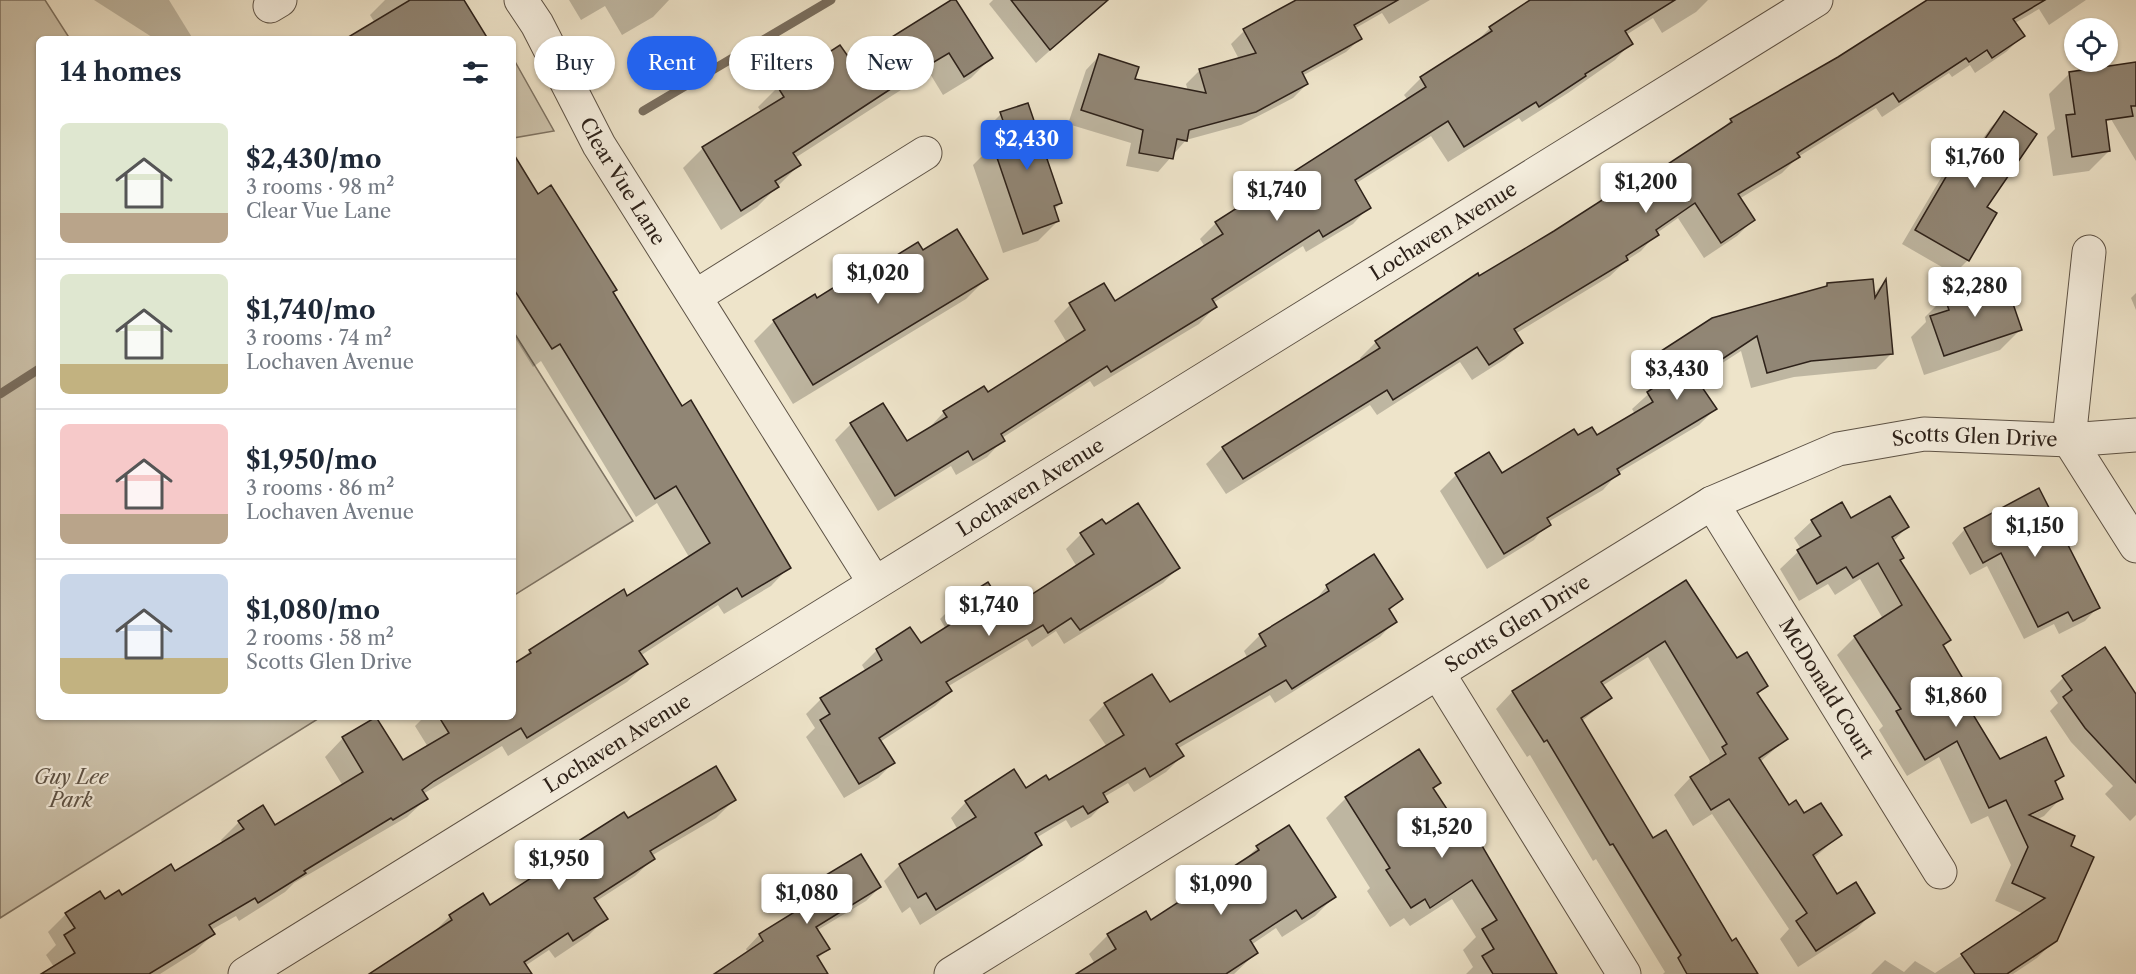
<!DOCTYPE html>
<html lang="en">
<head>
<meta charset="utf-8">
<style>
	:root { --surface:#fff; --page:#f6f6f7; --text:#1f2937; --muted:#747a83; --line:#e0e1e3; --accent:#2563eb }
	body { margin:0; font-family:"Libre Caslon Text",serif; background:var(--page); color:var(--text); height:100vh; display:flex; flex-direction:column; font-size:22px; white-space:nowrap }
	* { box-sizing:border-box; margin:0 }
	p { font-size:20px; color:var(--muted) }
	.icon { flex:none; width:33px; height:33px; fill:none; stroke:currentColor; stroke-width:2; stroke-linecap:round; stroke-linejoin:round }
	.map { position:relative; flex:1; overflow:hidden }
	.details { position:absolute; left:36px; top:36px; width:480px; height:684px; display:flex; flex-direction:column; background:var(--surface); border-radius:9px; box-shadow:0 2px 4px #0004 }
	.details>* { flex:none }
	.top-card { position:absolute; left:534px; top:36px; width:570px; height:54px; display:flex; gap:12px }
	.tools { position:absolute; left:2064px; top:18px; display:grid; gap:12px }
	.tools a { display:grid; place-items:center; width:54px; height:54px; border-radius:50%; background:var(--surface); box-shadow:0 2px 4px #0004; font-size:30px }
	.price { position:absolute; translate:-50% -51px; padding:0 14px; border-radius:6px; background:#fff; color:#222; font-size:20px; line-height:39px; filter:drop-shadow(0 2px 3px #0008) }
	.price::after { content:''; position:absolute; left:50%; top:36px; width:18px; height:14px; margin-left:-9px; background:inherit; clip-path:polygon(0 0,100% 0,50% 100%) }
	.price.active { background:var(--accent); color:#fff }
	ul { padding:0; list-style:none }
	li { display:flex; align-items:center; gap:18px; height:150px; padding:0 24px }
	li+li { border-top:2px solid var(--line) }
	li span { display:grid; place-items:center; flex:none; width:168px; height:120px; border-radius:9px; color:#555 }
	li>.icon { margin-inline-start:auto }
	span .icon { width:72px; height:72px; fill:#fffc; stroke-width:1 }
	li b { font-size:26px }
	h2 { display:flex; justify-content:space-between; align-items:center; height:72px; padding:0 24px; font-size:26px }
	.pill { padding:0 21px; border-radius:27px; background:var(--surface); box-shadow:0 2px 4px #0004; font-size:21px; line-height:54px }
	.pill.active { background:var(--accent); color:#fff }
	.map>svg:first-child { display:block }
</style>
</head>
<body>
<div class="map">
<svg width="2136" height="974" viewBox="0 0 2136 974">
	<rect width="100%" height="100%" fill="#eee4ca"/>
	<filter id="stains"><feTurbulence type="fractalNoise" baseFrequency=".00333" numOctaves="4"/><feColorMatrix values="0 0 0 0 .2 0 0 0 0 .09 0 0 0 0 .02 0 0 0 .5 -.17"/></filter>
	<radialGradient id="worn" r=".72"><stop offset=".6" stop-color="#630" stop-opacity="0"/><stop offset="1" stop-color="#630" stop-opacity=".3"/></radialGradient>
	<!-- green -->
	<g fill="#cdc3ac" stroke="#7d7262" stroke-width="1.5">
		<path d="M0,0H45L70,39H39V717H321L0,918Z"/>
		<path d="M513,58L554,131L513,138Z"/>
		<path d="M513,331L633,521L513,596Z"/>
	</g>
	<!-- shadow -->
	<g fill="#0003" fill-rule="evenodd">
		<path d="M94,0H169L193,39H155Z"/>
		<path d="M385,0H463L479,39H348L375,23L370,15Z"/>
		<path d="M569,0H669L653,17L622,35L605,6L581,20Z"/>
		<path d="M954,0L991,58L971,78L943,95L929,72L795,158L799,165L757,207L721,230L683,168L703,148L762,113L758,107L778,87L851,64Z"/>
		<path d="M993,0H1106L1036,63L989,4Z"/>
		<path d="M1299,0H1430L1389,24L1382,13L1354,29L1360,39L1346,52L1302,76L1307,84L1293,98L1241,125L1186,140L1158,172L1126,166L1131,143L1068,124L1086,70L1099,56L1133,80L1188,91L1186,84L1200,70L1239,59L1231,44L1244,31Z"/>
		<path d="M1533,0H1708L1696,12L1662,33L1653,18L1626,35L1631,43L1615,60L1568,93L1522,122L1519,118L1448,162L1431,136L1355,184L1369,207L1353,224L1306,252L1303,246L1213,303L1215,307L1199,324L1094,387L1090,381L1002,438L1003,440L987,457L956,475L951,466L878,511L835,440L851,424L906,443L928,429L944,412L987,394L1067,343L1054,321L1070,305L1103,285L1114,303L1205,247L1200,239L1216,223L1408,100L1404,95L1421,78L1473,45L1490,28Z"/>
		<path d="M1940,0H2086L2049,25L2039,9L2015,23L2023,36L2006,52L1975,73L1970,65L1952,77L1949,73L1882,117L1876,108L1798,157L1782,173L1739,199L1753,220L1737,236L1704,258L1678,218L1657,233L1641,251L1627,260L1610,276L1515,334L1521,343L1505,359L1472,380L1460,362L1377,415L1370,405L1226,494L1206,464L1223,448L1362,361L1360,358L1376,342L1479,278L1629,191L1720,131L1731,120Z"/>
		<path d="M2136,64V161L2102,104L2109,151L2089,171L2053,176L2047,137L2055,129L2049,94L2069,74Z"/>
		<path d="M2005,113L1985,207L1968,260L1954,274L1902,244L1948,166L1961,153L1969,158L1991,127Z"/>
		<path d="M1001,114L1061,203L1054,210L1058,221L1038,241L1003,253L973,165L987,151L981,134Z"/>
		<path d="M513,160L789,567L771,586L724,614L718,605L640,656L646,664L627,682L508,756L502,746L423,794L426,799L407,817L294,883L285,892L239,921L236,916L211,930L213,934L195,952L160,974H44L54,967L46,955L56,945L48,932L66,914L122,897L175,873L223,844L221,840L239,822L275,827L343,786L325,757L343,738L402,762L428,747L415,726L424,717H513V666L530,651L627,598L689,557L657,503L636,517L541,361L533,367L513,335Z"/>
		<path d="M922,252L986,279L966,299L793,404L754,341L774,321L870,273Z"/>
		<path d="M1885,282L1892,353L1876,369L1794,377L1751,388L1741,351L1696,380L1715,409L1699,425L1618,473L1603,490L1548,522L1534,540L1487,569L1440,491L1456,475L1489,455L1501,475L1578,437H1596L1635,414L1632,409L1655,388L1643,371L1659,355L1823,289L1827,284L1873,294Z"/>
		<path d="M2136,293V310L2131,298Z"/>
		<path d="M1945,297L1998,298L2020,330L2000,350L1924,375L1911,337L1926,322L1925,317Z"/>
		<path d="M1851,520L1907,527L1893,542L1899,560L1949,640L1943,647L1976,702L1968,709L2000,761L2063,775L2054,784L2061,798L2044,816L2036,820L2069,847L2055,940L2037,958L2013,974H1871L1885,960L1904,972L1915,961L1935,973L2024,914L1995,901L2011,865L1988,816L1971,824L1939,757L1907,776L1879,730L1883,726L1837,655L1855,637L1883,619L1860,579L1835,595L1828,584L1799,601L1780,569L1801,549L1794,538L1812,521ZM2042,807V810L2023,819L2022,817Z"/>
		<path d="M1106,526L1178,568L1163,583L1064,644L1056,631L1032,647L1027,639L947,687L950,691L935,706L880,742L893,763L878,778L844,798L806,737L815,728L806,714L821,699L866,672L862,665L877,650L920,645L946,629L940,619L955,604L1005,613L1077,567L1066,549L1081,534Z"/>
		<path d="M1965,529L2098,607L2085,621L2059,634L2054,624L2024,639L1987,566L1970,575L1952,543Z"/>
		<path d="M1373,557L1401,599L1389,611L1395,621L1380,637L1275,703L1270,695L1177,749L1182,756L1166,772L1134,792L1128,783L1104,797L1106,801L1091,817L1071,828L1066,820L1036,838L1040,844L1024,860L920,925L910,907L902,913L884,881L900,865L958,830L951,818L966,802L1025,790L1049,782L1107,747L1089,720L1105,704H1170L1248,659L1244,651L1259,636L1312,604L1327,586Z"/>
		<path d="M1686,582L1737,660L1766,686L1757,695L1786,739L1760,762L1788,807L1840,835L1813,859L1837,896L1873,912L1857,929L1798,967L1780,939L1789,929L1712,814L1693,826L1674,795L1690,778L1708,767L1710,761L1648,657L1602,686L1610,697L1581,722L1653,840L1756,974H1663L1665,972L1596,859L1593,861L1530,755L1527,757L1496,709L1512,692Z"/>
		<path d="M2104,650L2136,696V815L2130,821L2105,794L2113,786L2071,742L2050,711L2058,703L2050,691L2063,678Z"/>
		<path d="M1439,783L1433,790L1466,840L1474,835L1555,974H1466L1473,967L1463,950L1476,937L1452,899L1410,926L1404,918L1390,927L1367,891L1370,888L1326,818L1346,798Z"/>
		<path d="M734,800L716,818L651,856L653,859L635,876L595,902L606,918L588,936L555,958L549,950L525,966L530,974H372L432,934L450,916L489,907L565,858L581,842L628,820Z"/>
		<path d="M1257,848L1334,897L1315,916L1282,937L1276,928L1251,945L1256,953L1234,974H1079L1095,964L1089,954L1108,935L1151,922L1242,862Z"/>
		<path d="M880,887L866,901L816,931L828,949L817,959L826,974H717L748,953L746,949L759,935L800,911L794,901L807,888Z"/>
	</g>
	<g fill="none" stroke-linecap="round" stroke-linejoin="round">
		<!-- stream -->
		<g stroke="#796e5f" stroke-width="9">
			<path d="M643,111L831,0"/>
			<path d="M0,394L39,369"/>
		</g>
	</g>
	<!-- building -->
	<g fill="#918675" stroke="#2d2119" stroke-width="1.5">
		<path d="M410,0H464L488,39H345Z"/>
		<path d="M951,0H956L993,58L964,77L949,53L912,75L793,153L801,165L775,181L779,187L741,211L702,147L784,97L777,86L840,45L852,62Z"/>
		<path d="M1011,0H1108L1050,50Z"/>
		<path d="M1296,0H1398L1354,25L1362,39L1302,72L1308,84L1256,112L1189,130L1187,141L1177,139L1173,159L1139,153L1143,130L1081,110L1099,54L1139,67L1135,79L1206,93L1199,69L1256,53L1243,29Z"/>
		<path d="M1530,0H1675L1625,31L1633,44L1585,74L1586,76L1539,107L1536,102L1464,147L1448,121L1355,180L1371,208L1323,237L1319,230L1212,299L1217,307L1111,372L1107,366L1001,434L1005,441L973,460L968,451L895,496L850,423L883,403L907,441L947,417L943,411L984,386L988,392L1085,330L1069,303L1104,283L1115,301L1223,234L1215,222L1426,87L1420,77L1492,31L1489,27Z"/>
		<path d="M1927,0H2045L2013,19L2025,36L1992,58L1987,50L1969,62L1966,58L1899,102L1893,93L1797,153L1800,157L1738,194L1755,220L1721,243L1695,203L1656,230L1659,235L1626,256L1628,260L1514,329L1523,343L1489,365L1477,347L1393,400L1387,390L1243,479L1222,447L1380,348L1375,341L1478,273L1479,276L1554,231L1627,184L1630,189L1732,122L1730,119L1838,57Z"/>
		<path d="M2136,62V106H2131L2133,116L2106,120L2110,151L2072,157L2066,115L2075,114L2069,72Z"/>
		<path d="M1028,103L1062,203L1054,206L1059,221L1023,234L992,143L1009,138L1000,112Z"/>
		<path d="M2004,111L2037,134L1987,207L1997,213L1969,261L1915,230L1961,151L1972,158Z"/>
		<path d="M513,153L538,194L551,185L617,290L613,292L682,406L691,400L791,568L742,597L737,588L639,651L648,664L527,738L521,728L434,781L422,790L428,799L393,820L391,818L304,871L306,873L258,903L255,898L209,925L215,934L149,974H41L75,953L64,935L75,928L65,913L100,891L105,899L119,890L122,895L171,864L175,871L244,829L238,821L263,805L275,825L363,772L342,737L376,717L403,760L449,733L439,717H513V664L531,653L529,650L624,589L627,596L710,543L676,486L655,499L560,344L552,349L513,288Z"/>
		<path d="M957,229L988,279L813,385L773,320L815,294L817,298L868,266L871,271L918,242L923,250Z"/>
		<path d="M1873,279L1875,298L1886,279L1893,354L1811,361L1767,373L1757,336L1695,377L1717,409L1617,469L1620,474L1547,518L1551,525L1504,554L1455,473L1489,452L1502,473L1574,429L1578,435L1592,427L1597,435L1653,402L1647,392L1673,375L1658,353L1712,318L1827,286V283Z"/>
		<path d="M1994,279L1999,296L2009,292L2022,330L1944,356L1930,316L1949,310L1944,296Z"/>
		<path d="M2039,488L2100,608L2073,621L2068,612L2038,627L2001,553L1983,563L1964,528Z"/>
		<path d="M1890,496L1909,527L1892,537L1904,558L1900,560L1951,640L1943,645L1977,702L1969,708L2000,759L2046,737L2064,776L2055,781L2063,799L2029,815L2075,836L2071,846L2094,857L2057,941L2007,974H1975L1961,954L2045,898L2012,883L2028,847L2006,800L1989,808L1957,741L1925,760L1896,711L1901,709L1854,636L1902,605L1878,563L1853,578L1846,567L1817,584L1797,550L1821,536L1811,520L1842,502L1851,518Z"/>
		<path d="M1138,503L1180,568L1080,630L1071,618L1048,633L1043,625L946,682L952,691L879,738L895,763L859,784L820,720L830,714L820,698L882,660L876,649L910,627L921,643L962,617L954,603L988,582L1006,611L1094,554L1080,533L1102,519L1106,524Z"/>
		<path d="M1374,554L1403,599L1389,609L1397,622L1292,689L1286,680L1176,744L1184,756L1150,777L1145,768L1103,793L1108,802L1088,814L1083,806L1035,833L1042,845L936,910L926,893L918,898L899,864L976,817L965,801L1014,769L1026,788L1046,775L1049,780L1124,735L1104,703L1152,674L1170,702L1266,646L1259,634L1329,591L1326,585Z"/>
		<path d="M1686,580L1737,658L1747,652L1768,686L1757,693L1788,739L1759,758L1789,805L1796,800L1804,813L1821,803L1842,835L1813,855L1837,894L1856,882L1875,913L1816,951L1796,921L1807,913L1729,799L1711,810L1690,777L1726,754L1722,747L1727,744L1665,641L1601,682L1612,698L1581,718L1653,838L1666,830L1732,941L1736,938L1758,974H1687L1678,958L1681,955L1613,844L1610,845L1547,740L1544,742L1512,691Z"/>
		<path d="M2105,647L2136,694V783L2085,728L2063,697L2072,690L2062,676Z"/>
		<path d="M1419,749L1441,783L1433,788L1466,838L1474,832L1557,974H1493L1482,956L1494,949L1482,929L1497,920L1472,880L1430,908L1425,899L1411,908L1386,870L1390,868L1345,797Z"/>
		<path d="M716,766L736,800L650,851L655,859L594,898L608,919L573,941L568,933L524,962L532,974H369L452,920L449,915L483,893L490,905L583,844L580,840L624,812L628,818Z"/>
		<path d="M1289,825L1336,897L1302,919L1296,910L1250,940L1258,953L1226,974H1076L1116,949L1107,934L1146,911L1151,920L1259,850L1256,846Z"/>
		<path d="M861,854L881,887L816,927L830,949L817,956L828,974H714L763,941L759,934L814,900L806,887Z"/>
	</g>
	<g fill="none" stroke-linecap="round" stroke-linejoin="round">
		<!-- minor casing -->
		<g stroke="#5d5245" stroke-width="35">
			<g id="minor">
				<path id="s1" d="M521,0L537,24L599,145L874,582"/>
				<path d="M270,6L280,0"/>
				<path d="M2089,252L2069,440L2136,546"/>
				<path d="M696,296L925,153"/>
				<path id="s2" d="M1712,503L1940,872"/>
				<path d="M1438,673L1624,974"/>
				<path id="s3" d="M245,974L1816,0"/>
				<path id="s4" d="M951,974L1712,503L1838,449L1924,434L2069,440L2136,435"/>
			</g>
		</g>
		<!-- minor -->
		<use href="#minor" stroke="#f4eddd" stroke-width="33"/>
	</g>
	<g text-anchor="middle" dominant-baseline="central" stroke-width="4.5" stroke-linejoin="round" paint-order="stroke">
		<!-- street labels -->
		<g font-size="20" fill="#2d2119" stroke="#f4eddd">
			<text stroke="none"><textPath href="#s1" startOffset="208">Clear Vue Lane</textPath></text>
			<text stroke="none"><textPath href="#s3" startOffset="1410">Lochaven Avenue</textPath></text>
			<text stroke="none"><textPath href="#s4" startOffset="1170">Scotts Glen Drive</textPath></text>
			<text stroke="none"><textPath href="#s3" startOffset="924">Lochaven Avenue</textPath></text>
			<text stroke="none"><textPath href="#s4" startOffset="666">Scotts Glen Drive</textPath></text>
			<text stroke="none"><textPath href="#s2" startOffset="218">McDonald Court</textPath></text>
			<text stroke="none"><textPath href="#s3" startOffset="438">Lochaven Avenue</textPath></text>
		</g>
		<!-- park labels -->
		<g font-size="20" font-style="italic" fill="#5d5245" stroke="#f4eddd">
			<text x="71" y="777">Guy Lee<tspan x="71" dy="23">Park</tspan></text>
		</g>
	</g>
	<rect width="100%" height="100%" filter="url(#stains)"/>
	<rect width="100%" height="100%" fill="url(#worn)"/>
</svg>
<div class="tools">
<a><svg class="icon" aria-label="locate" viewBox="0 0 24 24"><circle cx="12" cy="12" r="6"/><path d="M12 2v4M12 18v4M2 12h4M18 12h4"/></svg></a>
</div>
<b class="price active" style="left:1027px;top:171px">$2,430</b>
<b class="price" style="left:1975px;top:189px">$1,760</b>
<b class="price" style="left:1646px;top:214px">$1,200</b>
<b class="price" style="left:1277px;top:222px">$1,740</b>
<b class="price" style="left:878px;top:305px">$1,020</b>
<b class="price" style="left:1975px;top:318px">$2,280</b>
<b class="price" style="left:1677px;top:401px">$3,430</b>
<b class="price" style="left:2035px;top:558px">$1,150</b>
<b class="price" style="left:989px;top:637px">$1,740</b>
<b class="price" style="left:1956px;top:728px">$1,860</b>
<b class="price" style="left:1442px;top:859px">$1,520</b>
<b class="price" style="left:559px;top:891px">$1,950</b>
<b class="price" style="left:1221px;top:916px">$1,090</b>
<b class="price" style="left:807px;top:925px">$1,080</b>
<div class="top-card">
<a class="pill">Buy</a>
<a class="pill active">Rent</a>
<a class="pill">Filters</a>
<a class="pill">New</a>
</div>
<section class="details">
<h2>14 homes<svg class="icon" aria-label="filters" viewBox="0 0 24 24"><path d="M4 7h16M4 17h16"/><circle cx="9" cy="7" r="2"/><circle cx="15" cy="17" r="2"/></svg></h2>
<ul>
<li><span style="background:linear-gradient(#dfe7d0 75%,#b9a48a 0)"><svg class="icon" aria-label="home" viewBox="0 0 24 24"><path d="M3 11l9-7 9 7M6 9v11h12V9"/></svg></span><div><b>$2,430/mo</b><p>3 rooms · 98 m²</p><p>Clear Vue Lane</p></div></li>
<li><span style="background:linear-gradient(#dfe7d0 75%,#c2b280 0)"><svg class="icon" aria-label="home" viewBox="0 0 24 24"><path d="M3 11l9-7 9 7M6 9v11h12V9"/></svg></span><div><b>$1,740/mo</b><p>3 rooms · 74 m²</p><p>Lochaven Avenue</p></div></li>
<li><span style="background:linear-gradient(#f6c9c9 75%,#b9a48a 0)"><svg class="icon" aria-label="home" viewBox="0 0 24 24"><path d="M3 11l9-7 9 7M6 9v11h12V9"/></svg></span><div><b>$1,950/mo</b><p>3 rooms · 86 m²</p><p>Lochaven Avenue</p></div></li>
<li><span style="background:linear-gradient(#c9d6e8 70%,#c2b280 0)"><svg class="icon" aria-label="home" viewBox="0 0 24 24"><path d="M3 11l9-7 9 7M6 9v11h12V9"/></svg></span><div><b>$1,080/mo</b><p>2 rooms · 58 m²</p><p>Scotts Glen Drive</p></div></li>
</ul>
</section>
</div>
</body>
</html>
